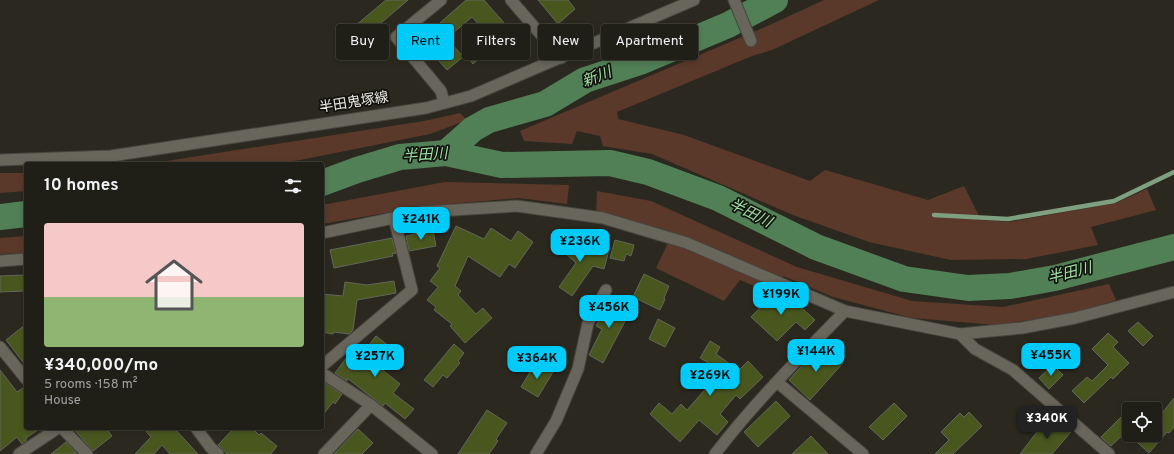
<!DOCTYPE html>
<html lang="en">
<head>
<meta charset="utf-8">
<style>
	:root { --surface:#201f17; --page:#282720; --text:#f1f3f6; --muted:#a2a2a1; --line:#3d3d36; --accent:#00cbf8 }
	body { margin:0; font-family:Overpass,"Noto Sans JP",sans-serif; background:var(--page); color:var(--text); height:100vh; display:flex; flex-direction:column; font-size:15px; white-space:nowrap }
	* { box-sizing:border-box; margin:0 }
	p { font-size:13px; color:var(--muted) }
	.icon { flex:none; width:22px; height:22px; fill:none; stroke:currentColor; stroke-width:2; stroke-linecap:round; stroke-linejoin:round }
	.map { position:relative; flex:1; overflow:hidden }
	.side { position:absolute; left:24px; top:162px; width:300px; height:268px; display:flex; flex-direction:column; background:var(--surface); border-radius:4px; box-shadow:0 2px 6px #0003,0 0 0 1px var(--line) }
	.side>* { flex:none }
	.hud { position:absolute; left:336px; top:24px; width:380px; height:36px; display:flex; gap:8px }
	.tools { position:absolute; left:1122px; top:402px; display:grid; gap:8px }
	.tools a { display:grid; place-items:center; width:40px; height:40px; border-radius:4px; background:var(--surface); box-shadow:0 2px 6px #0003,0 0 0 1px var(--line); font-size:20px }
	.price { position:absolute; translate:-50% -34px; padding:0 9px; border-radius:8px; background:var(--accent); color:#111; font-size:13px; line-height:26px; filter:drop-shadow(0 1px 2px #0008) }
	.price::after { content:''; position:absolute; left:50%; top:24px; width:12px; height:9px; margin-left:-6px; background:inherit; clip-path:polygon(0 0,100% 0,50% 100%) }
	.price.on { background:#222; color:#fff }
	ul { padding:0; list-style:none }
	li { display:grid; align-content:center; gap:8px; height:212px; padding:0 20px }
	li span { display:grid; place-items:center; height:124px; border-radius:4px; color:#555 }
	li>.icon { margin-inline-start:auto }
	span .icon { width:72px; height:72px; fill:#fffc; stroke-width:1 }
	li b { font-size:17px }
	h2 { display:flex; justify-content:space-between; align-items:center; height:48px; padding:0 20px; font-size:17px }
	.tag { padding:0 14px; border-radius:4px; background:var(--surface); box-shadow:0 2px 6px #0003,0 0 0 1px var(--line); font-size:14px; line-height:36px }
	.tag.on { background:var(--accent); color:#111 }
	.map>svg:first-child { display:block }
</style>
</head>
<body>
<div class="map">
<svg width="1174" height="454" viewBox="0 0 1174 454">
	<rect width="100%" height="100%" fill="#2b291f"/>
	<!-- green -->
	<g fill="#5a392a">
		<path d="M824,0H879L772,50L752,56L617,112L618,119L684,135L810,181L825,170L928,200L964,186L981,220L1009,222L1116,203L1147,189L1156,210L1091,227L1098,245L1026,259L951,260L869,242L793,215L652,154L603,146L600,136L577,131L572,144L524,141L520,131L763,28Z"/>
		<path d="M460,113L467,120L430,134L300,160L273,164H147L424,121Z"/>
		<path d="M0,173H26V191L0,193Z"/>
		<path d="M445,182L569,185L567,204L519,198L426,206L322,224V205Z"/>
		<path d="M597,191L651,201L797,267L912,301L1003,307L1109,284L1116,300L1064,316L996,325L912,318L833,297L783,276L779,285L763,290L740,280L724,301L656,268L668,243L596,213Z"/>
		<path d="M26,236V253L0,254V238Z"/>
	</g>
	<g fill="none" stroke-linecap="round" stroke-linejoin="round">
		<!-- stream -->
		<path stroke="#7f9f81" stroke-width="4.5" d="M934,215L1008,219L1114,201L1174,172"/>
		<!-- river -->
		<g stroke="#517f56" stroke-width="26">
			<path d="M446,153L473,129L489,120L545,104L585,80L640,62L728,25L775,0"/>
			<path d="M322,183L357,170L400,157L446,153L502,165L610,163L648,172L718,198L816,247L904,279L968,288L1010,286L1055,278L1174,247"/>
			<path d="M0,217L26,214"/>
		</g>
	</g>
	<!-- building -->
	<g fill="#49571f" stroke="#62665b">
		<path d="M386,0H408L367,35L371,39L356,51L343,36Z"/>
		<path d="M466,0H484L519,40L504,53L496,44L473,64L464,53L486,33L472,17L447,38L463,57L447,70L432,53L425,59L415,47L441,22Z"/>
		<path d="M538,0H568L575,9L558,24Z"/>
		<path d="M456,226L484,239L491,228L511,241L518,231L533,242L515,268L509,264L500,277L468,256L455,286L461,291L458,295L476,314L483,308L492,318L465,343L450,326L452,324L434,310L436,307L427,300L438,287L430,281L440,268L437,266Z"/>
		<path d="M433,230L436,246L409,251L406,236Z"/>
		<path d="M562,234L584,254L587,244L609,250L604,269L593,266L572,296L559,287L576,263L554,243Z"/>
		<path d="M392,238L396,253L392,254L393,256L334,268L330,250Z"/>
		<path d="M615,240L634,245L631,256L626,254L624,261L610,258Z"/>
		<path d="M644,274L669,286L664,298L665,299L660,310L633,297Z"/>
		<path d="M26,275V291L0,292V276Z"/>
		<path d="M394,281L396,293L357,300L353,330L349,334L334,332L333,334L322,332V294L343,296L345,282L367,285Z"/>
		<path d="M777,290L791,304L793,302L802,308L815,320L805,330L796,322L777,341L751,317Z"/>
		<path d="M610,299L631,310L603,363L589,355L602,329L596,326Z"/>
		<path d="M658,319L675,328L665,347L649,339Z"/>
		<path d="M1138,322L1153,336L1143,346L1128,331Z"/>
		<path d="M26,324V366L6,340Z"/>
		<path d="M1108,333L1118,342L1113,347L1129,363L1113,379L1111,377L1084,403L1072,391L1087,377L1092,381L1108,365L1092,349Z"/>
		<path d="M376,336L389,346L375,364L400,384L393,393L414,409L405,419L385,403L383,406L347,378V381L335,373L350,353L348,372Z"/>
		<path d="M710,341L720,347L716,354L734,367L735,366L739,370L748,361L763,377L740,399L736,395L720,414L728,422L717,435L699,420L680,442L650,414L659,403L672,414L681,404L687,410L717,376L712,372L716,367L700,358Z"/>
		<path d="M454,344L464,353L458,361L460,363L447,378L443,375L433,387L424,380Z"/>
		<path d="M825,346L843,363L810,400L789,380L807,360L810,363Z"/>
		<path d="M536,362L553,372L538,397L521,387Z"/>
		<path d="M1053,365L1063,375L1049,389L1039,378Z"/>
		<path d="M0,370L17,392L26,386V428H41L26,438V441L22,444L17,437L0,451Z"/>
		<path d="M322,381L342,394L335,404L333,402L322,416Z"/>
		<path d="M1174,398V427L1169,433L1167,432L1149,453L1129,435H1155V422Z"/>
		<path d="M776,401L790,416L758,447L744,432Z"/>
		<path d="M894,403L907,416L883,440L869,427Z"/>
		<path d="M487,410L507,423L496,439L498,441L489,454H458Z"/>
		<path d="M969,412L982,426L953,454H935L949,440L941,432L960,413L964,417Z"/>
		<path d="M1122,416L1129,423V429L1111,446L1101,437Z"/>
		<path d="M1057,421L1071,432L1052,454H1020L1043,424L1049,430Z"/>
		<path d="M73,428H106L112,436L93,451Z"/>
		<path d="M143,428H174L198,454H170L162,445L154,454H135L151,437Z"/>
		<path d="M234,428H252L259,435L261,433L277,446L271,454H227L218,445Z"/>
		<path d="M358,429L373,443L362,454H334Z"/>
		<path d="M811,436L828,454H792Z"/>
		<path d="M66,442L77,454H51Z"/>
	</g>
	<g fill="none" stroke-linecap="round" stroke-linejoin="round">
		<!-- minor casing -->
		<g stroke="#47453e" stroke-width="13">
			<g id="minor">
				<path d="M441,0L396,37L441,91L444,103"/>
				<path d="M511,0L561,58"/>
				<path d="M734,0L751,41"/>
				<path d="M322,233L422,212L517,206L603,218L687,243L845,311L960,334L1022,328L1075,318L1174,292"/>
				<path d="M0,261L26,259"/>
				<path d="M960,334L975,349L1013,370L1109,454"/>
				<path d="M0,347L26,379"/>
				<path d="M322,366L412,290L394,218"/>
				<path d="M322,373L371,405L432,454"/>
				<path d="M777,382L863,454"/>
				<path d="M62,428L87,454"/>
				<path d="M196,428L211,448L218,454"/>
				<path d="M19,454L58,428"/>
				<path d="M324,454L371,405"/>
				<path d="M536,454L556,421L578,369L588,323L606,290"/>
				<path d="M715,454C754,403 800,357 845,311"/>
			</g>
		</g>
		<!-- secondary casing -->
		<g stroke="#47453e" stroke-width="13">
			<path id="secondary" d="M0,160L111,156L426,108L471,96L694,0"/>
		</g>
		<!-- minor -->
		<use href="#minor" stroke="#68655b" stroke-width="11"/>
		<!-- secondary -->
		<use href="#secondary" stroke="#68655b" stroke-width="11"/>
	</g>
	<g text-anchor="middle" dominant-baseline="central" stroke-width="3.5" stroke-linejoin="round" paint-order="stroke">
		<!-- street labels -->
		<g font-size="14" fill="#ebeae4" stroke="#12110d">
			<text transform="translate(354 103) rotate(-9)">半田鬼塚線</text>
		</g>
		<!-- water labels -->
		<g font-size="15" font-style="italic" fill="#9de2a3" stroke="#12110d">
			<text transform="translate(597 78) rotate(-21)">新川</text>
			<text transform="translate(425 156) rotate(-4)">半田川</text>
			<text transform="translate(750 214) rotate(27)">半田川</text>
			<text transform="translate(1070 274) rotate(-14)">半田川</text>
		</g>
	</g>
</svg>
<div class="tools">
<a><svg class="icon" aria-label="locate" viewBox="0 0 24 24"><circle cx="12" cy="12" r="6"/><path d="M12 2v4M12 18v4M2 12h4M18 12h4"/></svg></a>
</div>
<b class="price" style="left:421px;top:241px">¥241K</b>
<b class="price" style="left:580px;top:263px">¥236K</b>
<b class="price" style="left:781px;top:316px">¥199K</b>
<b class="price" style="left:609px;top:329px">¥456K</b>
<b class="price" style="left:816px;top:373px">¥144K</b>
<b class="price" style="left:1051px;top:377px">¥455K</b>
<b class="price" style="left:375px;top:378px">¥257K</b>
<b class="price" style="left:537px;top:380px">¥364K</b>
<b class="price" style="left:710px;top:397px">¥269K</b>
<b class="price on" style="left:1047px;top:440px">¥340K</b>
<div class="hud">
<a class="tag">Buy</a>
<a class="tag on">Rent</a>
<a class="tag">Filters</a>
<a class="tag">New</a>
<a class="tag">Apartment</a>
</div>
<section class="side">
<h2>10 homes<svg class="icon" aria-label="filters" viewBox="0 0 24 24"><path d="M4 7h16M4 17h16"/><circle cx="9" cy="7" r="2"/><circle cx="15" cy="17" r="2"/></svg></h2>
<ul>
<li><span style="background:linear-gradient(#f6c9c9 60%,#8fb573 0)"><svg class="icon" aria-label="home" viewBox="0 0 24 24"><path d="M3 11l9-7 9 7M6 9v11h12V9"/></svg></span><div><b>¥340,000/mo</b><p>5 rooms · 158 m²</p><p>House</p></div></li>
</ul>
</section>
</div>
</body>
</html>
